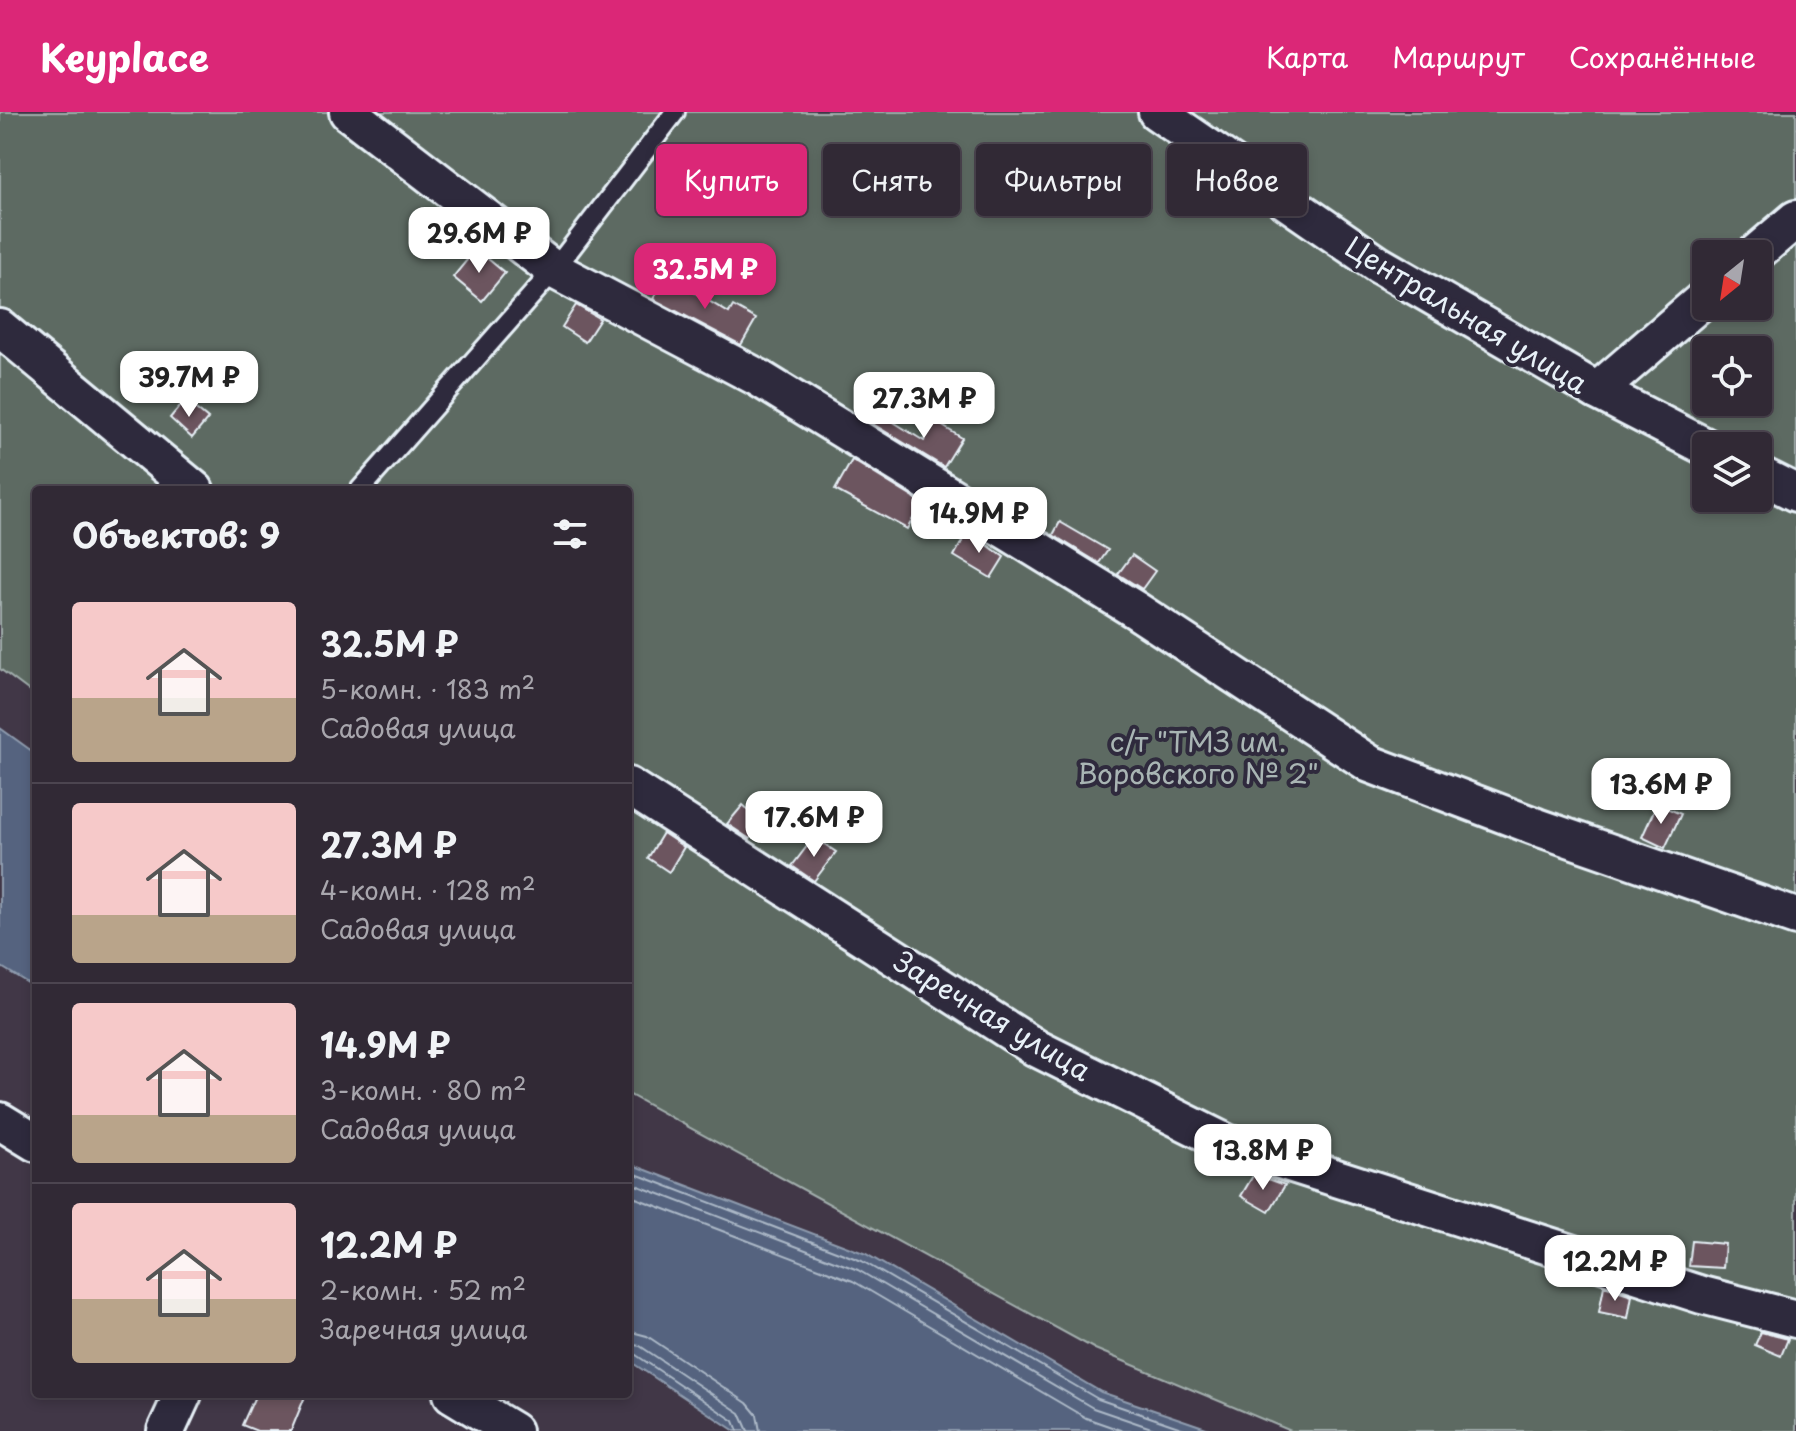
<!DOCTYPE html>
<html lang="ru">
<head>
<meta charset="utf-8">
<style>
	:root { --surface:#312935; --page:#3d3541; --text:#f1f3f6; --muted:#a8a6ad; --line:#4c4550; --accent:#db2777 }
	body { margin:0; font-family:"Playpen Sans",sans-serif; background:var(--page); color:var(--text); height:100vh; display:flex; flex-direction:column; font-size:30px; white-space:nowrap }
	* { box-sizing:border-box; margin:0 }
	p { font-size:26px; color:var(--muted) }
	.icon { flex:none; width:44px; height:44px; fill:none; stroke:currentColor; stroke-width:2; stroke-linecap:round; stroke-linejoin:round }
	.map { position:relative; flex:1; overflow:hidden }
	.sheet { position:absolute; left:32px; top:374px; width:600px; height:912px; display:flex; flex-direction:column; background:var(--surface); border-radius:8px; box-shadow:0 4px 12px #0003,0 0 0 2px var(--line) }
	.sheet>* { flex:none }
	.guide { position:absolute; left:656px; top:32px; width:760px; height:72px; display:flex; gap:16px }
	.needle { width:52px; rotate:210deg }
	.tools { position:absolute; left:1692px; top:128px; display:grid; gap:16px }
	.tools a { display:grid; place-items:center; width:80px; height:80px; border-radius:8px; background:var(--surface); box-shadow:0 4px 12px #0003,0 0 0 2px var(--line); font-size:40px }
	.price { position:absolute; translate:-50% -68px; padding:0 18px; border-radius:16px; background:#fff; color:#222; font-size:26px; line-height:52px; filter:drop-shadow(0 2px 4px #0008) }
	.price::after { content:''; position:absolute; left:50%; top:48px; width:24px; height:18px; margin-left:-12px; background:inherit; clip-path:polygon(0 0,100% 0,50% 100%) }
	.price.current { background:var(--accent); color:#fff }
	ul { padding:0; list-style:none }
	li { display:flex; align-items:center; gap:24px; height:200px; padding:0 40px }
	li+li { border-top:2px solid var(--line) }
	li span { display:grid; place-items:center; flex:none; width:224px; height:160px; border-radius:8px; color:#555 }
	li>.icon { margin-inline-start:auto }
	span .icon { width:96px; height:96px; fill:#fffc; stroke-width:1 }
	li b { font-size:34px }
	h2 { display:flex; justify-content:space-between; align-items:center; height:96px; padding:0 40px; font-size:34px }
	.chip { padding:0 28px; border-radius:8px; background:var(--surface); box-shadow:0 4px 12px #0003,0 0 0 2px var(--line); font-size:28px; line-height:72px }
	.chip.current { background:var(--accent); color:#fff }
	header { display:flex; align-items:center; gap:48px; box-sizing:border-box; height:112px; padding:0 40px; background:var(--accent); color:#fff }
	header strong { font-size:38px }
	nav { display:flex; gap:44px; margin-inline-start:auto; font-size:28px }
	.map>svg:first-child { display:block }
</style>
</head>
<body>
<header>
<strong>Keyplace</strong>
<nav><a>Карта</a><a>Маршрут</a><a>Сохранённые</a></nav>
</header>
<div class="map">
<svg width="1796" height="1319" viewBox="0 0 1796 1319">
	<rect width="100%" height="100%" fill="#413747"/>
	<filter id="ink" filterUnits="userSpaceOnUse"><feTurbulence type="fractalNoise" baseFrequency=".0125" numOctaves="2"/><feDisplacementMap in="SourceGraphic" scale="16" xChannelSelector="R" yChannelSelector="G"/><feConvolveMatrix kernelMatrix="1 2 1 2 8 2 1 2 1" color-interpolation-filters="sRGB"/></filter>
	<g filter="url(#ink)">
		<!-- green -->
		<path fill="#5d6b62" stroke="#a2aead" stroke-width="2" fill-rule="evenodd" d="M0,0H1796V1319H1291L1095,1237L628,982V378H36V584L0,557ZM1706,142H1758V194H1706ZM1706,238H1758V290H1706ZM1706,334H1758V386H1706Z"/>
		<!-- water -->
		<g fill="#54647f" stroke="#8f9caf" stroke-width="2">
			<path d="M0,616L36,642V876L0,854Z"/>
			<path d="M628,1051L866,1142L1101,1280L1215,1319H735L628,1248Z"/>
		</g>
		<g fill="none" stroke-linecap="round" stroke-linejoin="round">
			<!-- shore -->
			<g stroke="#adb9c8" stroke-width="2">
				<path d="M628,1059L862,1149L1098,1287L1190,1319"/>
				<path d="M628,1070L858,1158L1093,1296L1160,1319"/>
				<path d="M628,1083L853,1169L1086,1306L1123,1319"/>
				<path d="M628,1219L647,1224L747,1291L757,1303L760,1319"/>
				<path d="M628,1232L640,1234L740,1301L748,1319"/>
				<path d="M628,1242L636,1243L734,1309L738,1319"/>
			</g>
		</g>
		<!-- building -->
		<g fill="#6c555e" stroke="#e8f1f8" stroke-width="2">
			<path d="M476,137L505,161L482,189L453,165Z"/>
			<path d="M667,164L729,201L733,194L756,207L741,233L653,187Z"/>
			<path d="M576,193L600,207L585,230L562,215Z"/>
			<path d="M185,288L208,307L192,326L170,306Z"/>
			<path d="M879,301L924,329L936,310L962,326L944,355L873,312Z"/>
			<path d="M852,348L922,391L907,417L835,378Z"/>
			<path d="M1060,410L1108,438L1099,451L1053,423Z"/>
			<path d="M968,419L1004,445L991,466L954,444Z"/>
			<path d="M1132,443L1155,459L1142,477L1118,462Z"/>
			<path d="M1657,692L1681,702L1665,736L1642,725Z"/>
			<path d="M743,693L764,711L750,727L727,712Z"/>
			<path d="M663,721L684,735L669,760L648,746Z"/>
			<path d="M814,725L836,740L814,769L792,754Z"/>
			<path d="M1254,1062L1285,1073L1269,1100L1241,1084Z"/>
			<path d="M1692,1129L1725,1132L1723,1156L1689,1154Z"/>
			<path d="M1604,1174L1632,1183L1628,1206L1599,1200Z"/>
			<path d="M1761,1220L1788,1227L1781,1244L1755,1233Z"/>
			<path d="M256,1282H306L291,1319H257L242,1313Z"/>
		</g>
		<g fill="none" stroke-linecap="round" stroke-linejoin="round">
			<!-- lane casing -->
			<g stroke="#e8f1f8" stroke-width="24">
				<path id="lane" d="M360,378L554,158L675,0"/>
			</g>
			<!-- street casing -->
			<g stroke="#e8f1f8" stroke-width="42">
				<g id="street">
					<path d="M348,0L554,158L757,265L1134,497L1370,652L1537,715L1796,805"/>
					<path d="M1157,0L1379,153L1597,279L1706,335"/>
					<path d="M1755,142L1796,107"/>
					<path d="M0,216L195,378"/>
					<path d="M1597,279L1706,185"/>
					<path d="M1758,362L1796,381"/>
					<path d="M628,674L1036,936L1227,1031L1702,1183L1796,1207"/>
					<path d="M0,1009L36,1031"/>
					<path d="M452,1282L513,1319"/>
					<path d="M166,1319L183,1282"/>
				</g>
			</g>
			<!-- lane -->
			<use href="#lane" stroke="#2f2a3d" stroke-width="18"/>
			<!-- street -->
			<use href="#street" stroke="#2f2a3d" stroke-width="36"/>
		</g>
	</g>
	<g text-anchor="middle" dominant-baseline="central" stroke-width="8" stroke-linejoin="round" paint-order="stroke">
		<!-- street labels -->
		<g font-size="28" fill="#e8f1f8" stroke="#2f2a3d">
			<text transform="translate(1467 202) rotate(31)">Центральная улица</text>
			<text transform="translate(993 903) rotate(31)">Заречная улица</text>
		</g>
		<!-- park labels -->
		<g font-size="28" fill="#a9b5b4" stroke="#2f2a3d">
			<text x="1198" y="628">с/т "ТМЗ им.<tspan x="1198" dy="32">Воровского № 2"</tspan></text>
		</g>
	</g>
</svg>
<div class="tools">
<a><svg class="needle" viewBox="-14 -14 28 28"><path d="M0-13l5 13h-10z" fill="#e53935"/><path d="M0 13l5-13h-10z" fill="#a8a6ad"/></svg></a>
<a><svg class="icon" aria-label="locate" viewBox="0 0 24 24"><circle cx="12" cy="12" r="6"/><path d="M12 2v4M12 18v4M2 12h4M18 12h4"/></svg></a>
<a><svg class="icon" aria-label="layers" viewBox="0 0 24 24"><path d="M12 4l9 5-9 5-9-5zM3 14l9 5 9-5"/></svg></a>
</div>
<b class="price" style="left:479px;top:163px">29.6M ₽</b>
<b class="price current" style="left:705px;top:199px">32.5M ₽</b>
<b class="price" style="left:189px;top:307px">39.7M ₽</b>
<b class="price" style="left:924px;top:328px">27.3M ₽</b>
<b class="price" style="left:979px;top:443px">14.9M ₽</b>
<b class="price" style="left:1661px;top:714px">13.6M ₽</b>
<b class="price" style="left:814px;top:747px">17.6M ₽</b>
<b class="price" style="left:1263px;top:1080px">13.8M ₽</b>
<b class="price" style="left:1615px;top:1191px">12.2M ₽</b>
<div class="guide">
<a class="chip current">Купить</a>
<a class="chip">Снять</a>
<a class="chip">Фильтры</a>
<a class="chip">Новое</a>
</div>
<section class="sheet">
<h2>Объектов: 9<svg class="icon" aria-label="filters" viewBox="0 0 24 24"><path d="M4 7h16M4 17h16"/><circle cx="9" cy="7" r="2"/><circle cx="15" cy="17" r="2"/></svg></h2>
<ul>
<li><span style="background:linear-gradient(#f6c9c9 60%,#b9a48a 0)"><svg class="icon" aria-label="home" viewBox="0 0 24 24"><path d="M3 11l9-7 9 7M6 9v11h12V9"/></svg></span><div><b>32.5M ₽</b><p>5-комн. · 183 m²</p><p>Садовая улица</p></div></li>
<li><span style="background:linear-gradient(#f6c9c9 70%,#b9a48a 0)"><svg class="icon" aria-label="home" viewBox="0 0 24 24"><path d="M3 11l9-7 9 7M6 9v11h12V9"/></svg></span><div><b>27.3M ₽</b><p>4-комн. · 128 m²</p><p>Садовая улица</p></div></li>
<li><span style="background:linear-gradient(#f6c9c9 70%,#b9a48a 0)"><svg class="icon" aria-label="home" viewBox="0 0 24 24"><path d="M3 11l9-7 9 7M6 9v11h12V9"/></svg></span><div><b>14.9M ₽</b><p>3-комн. · 80 m²</p><p>Садовая улица</p></div></li>
<li><span style="background:linear-gradient(#f6c9c9 60%,#b9a48a 0)"><svg class="icon" aria-label="home" viewBox="0 0 24 24"><path d="M3 11l9-7 9 7M6 9v11h12V9"/></svg></span><div><b>12.2M ₽</b><p>2-комн. · 52 m²</p><p>Заречная улица</p></div></li>
</ul>
</section>
</div>
</body>
</html>
